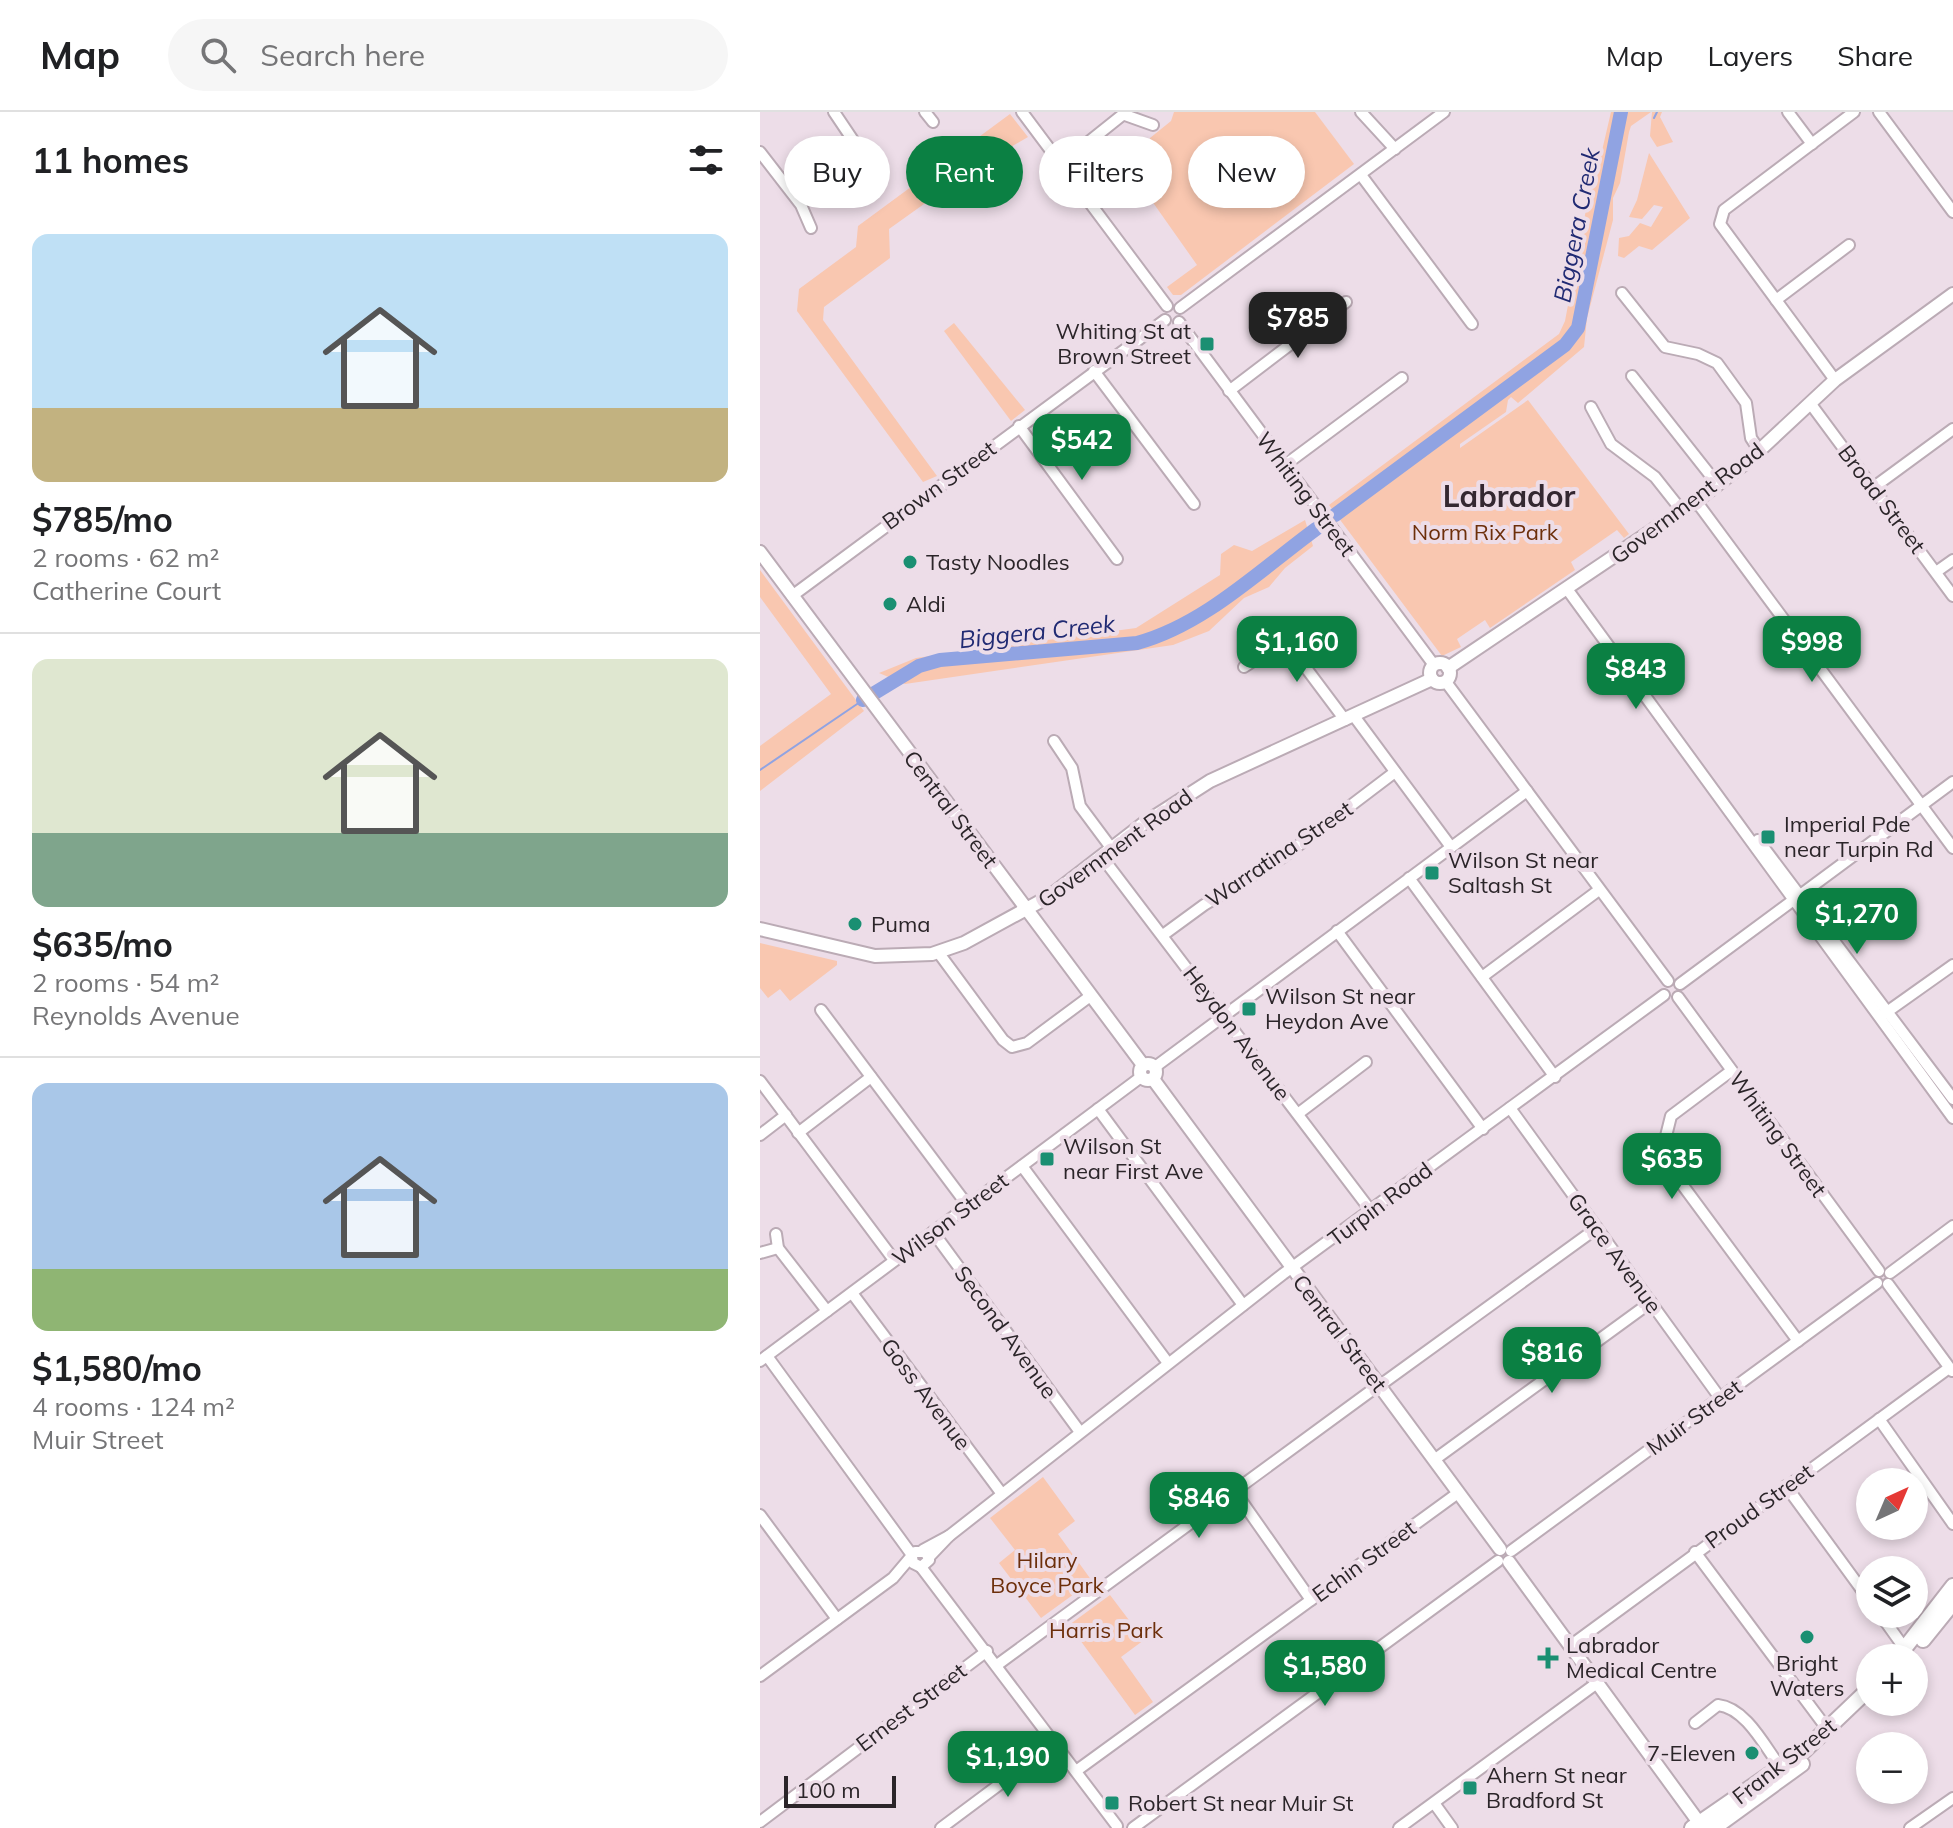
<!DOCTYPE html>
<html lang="en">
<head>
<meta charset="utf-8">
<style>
	:root { --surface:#fff; --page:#f6f6f6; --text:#202124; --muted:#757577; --line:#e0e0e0; --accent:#0b8043 }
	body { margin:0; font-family:Mulish,sans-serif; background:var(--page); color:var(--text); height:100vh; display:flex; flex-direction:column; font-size:30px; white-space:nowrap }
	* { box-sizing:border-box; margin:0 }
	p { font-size:26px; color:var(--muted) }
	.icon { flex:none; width:44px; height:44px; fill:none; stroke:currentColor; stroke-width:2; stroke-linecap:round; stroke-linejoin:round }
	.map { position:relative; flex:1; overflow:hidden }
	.side { display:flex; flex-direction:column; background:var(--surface); width:760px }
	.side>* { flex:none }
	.banner { position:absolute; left:24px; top:24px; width:760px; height:72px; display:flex; gap:16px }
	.needle { width:52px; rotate:44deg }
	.controls { position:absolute; left:1096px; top:1356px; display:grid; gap:16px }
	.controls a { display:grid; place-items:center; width:72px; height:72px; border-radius:50%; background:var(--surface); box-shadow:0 4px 12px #0003; font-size:40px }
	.scale { position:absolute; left:24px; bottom:20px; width:112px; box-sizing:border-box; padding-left:8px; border:4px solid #2b2529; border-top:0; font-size:22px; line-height:28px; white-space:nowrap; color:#2b2529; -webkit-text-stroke:6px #eddde8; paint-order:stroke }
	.price { position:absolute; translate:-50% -68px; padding:0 18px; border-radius:16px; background:var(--accent); color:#fff; font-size:26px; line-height:52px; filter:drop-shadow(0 2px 4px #0008) }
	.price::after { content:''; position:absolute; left:50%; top:48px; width:24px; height:18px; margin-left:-12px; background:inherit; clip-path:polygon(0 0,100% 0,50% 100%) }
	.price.active { background:#222; color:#fff }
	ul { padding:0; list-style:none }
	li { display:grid; align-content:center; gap:16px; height:424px; padding:0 32px }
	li+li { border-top:2px solid var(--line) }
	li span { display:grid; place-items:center; height:248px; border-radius:16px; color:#555 }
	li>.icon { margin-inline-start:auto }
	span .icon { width:144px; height:144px; fill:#fffc; stroke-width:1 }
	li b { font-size:34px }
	h2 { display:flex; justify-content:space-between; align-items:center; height:96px; padding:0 32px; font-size:34px }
	.chip { padding:0 28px; border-radius:36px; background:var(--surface); box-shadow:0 4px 12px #0003; font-size:28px; line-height:72px }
	.chip.active { background:var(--accent); color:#fff }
	header { display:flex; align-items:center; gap:48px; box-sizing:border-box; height:112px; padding:0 40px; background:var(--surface); border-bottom:2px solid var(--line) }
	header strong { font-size:38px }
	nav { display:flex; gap:44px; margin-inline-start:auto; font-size:28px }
	.search { width:560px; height:72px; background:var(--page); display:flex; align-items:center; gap:20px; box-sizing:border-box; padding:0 28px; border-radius:44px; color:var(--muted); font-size:30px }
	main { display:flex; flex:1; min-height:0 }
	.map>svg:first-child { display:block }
</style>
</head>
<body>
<header>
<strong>Map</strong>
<div class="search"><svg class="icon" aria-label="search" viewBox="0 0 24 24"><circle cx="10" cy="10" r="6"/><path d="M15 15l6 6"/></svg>Search here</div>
<nav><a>Map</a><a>Layers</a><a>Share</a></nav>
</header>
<main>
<section class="side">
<h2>11 homes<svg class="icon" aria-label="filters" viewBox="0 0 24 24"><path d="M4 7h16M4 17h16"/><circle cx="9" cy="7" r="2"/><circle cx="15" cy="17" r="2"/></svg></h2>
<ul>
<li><span style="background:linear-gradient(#bfe0f5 70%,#c2b280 0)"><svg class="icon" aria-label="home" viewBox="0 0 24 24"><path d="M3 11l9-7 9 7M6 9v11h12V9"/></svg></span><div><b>$785/mo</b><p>2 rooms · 62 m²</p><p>Catherine Court</p></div></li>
<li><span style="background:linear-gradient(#dfe7d0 70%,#7fa58c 0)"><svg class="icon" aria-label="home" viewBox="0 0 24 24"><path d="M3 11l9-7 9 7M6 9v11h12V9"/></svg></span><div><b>$635/mo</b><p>2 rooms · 54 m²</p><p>Reynolds Avenue</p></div></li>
<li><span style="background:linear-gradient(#a9c7e8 75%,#8fb573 0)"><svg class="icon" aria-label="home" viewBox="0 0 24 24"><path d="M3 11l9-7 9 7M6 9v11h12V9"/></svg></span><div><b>$1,580/mo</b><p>4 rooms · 124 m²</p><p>Muir Street</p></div></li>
</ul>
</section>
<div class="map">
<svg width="1193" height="1716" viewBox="0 0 1193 1716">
	<rect width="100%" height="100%" fill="#eddde8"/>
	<!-- green -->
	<g fill="#f9c7b0">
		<path d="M414,0H555L594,52L421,183H413L407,175L437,153L375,65L390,26L411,9Z"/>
		<path d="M851,0H891L871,14L869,20L860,71L853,86V108L827,206L824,235L758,291L751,285L748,288L746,300L700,332V336L768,288L869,422L864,426L857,418L811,450L815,458L730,516L725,508L697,527L701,535L682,544L569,393L799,222L805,209L835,50L841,43Z"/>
		<path d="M892,0H902L900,5L913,30L897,35L890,24Z"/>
		<path d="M250,2L268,25L213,57L129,117L130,146L64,195L63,208L177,364L163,370L37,199L39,177L96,135L98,114Z"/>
		<path d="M889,41L930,106L892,138L879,134L864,146L858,144L859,126L869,124L880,111L891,115L903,95L894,93L882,107L869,105L877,88Z"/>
		<path d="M194,211L265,298L251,309L184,219Z"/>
		<path d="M545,408L553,434L525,456L509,475L484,486L449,519L413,533L145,572L119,561L156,546L376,516L460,463L461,442L474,433L492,439Z"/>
		<path d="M0,458L104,599L0,679V634L71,582L0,485Z"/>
		<path d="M0,831L77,849V853L30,889L20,877L8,886L0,876Z"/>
		<path d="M283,1365L315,1409L298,1422L332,1469L281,1506L239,1451L255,1438L230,1406Z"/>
		<path d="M350,1483L384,1528L361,1545L393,1590L375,1603L309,1513Z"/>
	</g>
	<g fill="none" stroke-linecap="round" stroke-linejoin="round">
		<!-- stream -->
		<g stroke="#90a3e2" stroke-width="2">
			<path d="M894,6L897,0"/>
			<path d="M0,658L103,588"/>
		</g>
		<!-- river -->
		<g stroke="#90a3e2" stroke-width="14">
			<path d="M575,403L805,233L818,216L861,0"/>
			<path d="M103,588L159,554L180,548L377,531C444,513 500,458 556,417"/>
		</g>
		<!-- minor casing -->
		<g stroke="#bbabb5" stroke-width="14">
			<g id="minor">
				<path d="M74,0L111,55"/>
				<path d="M165,0L173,10"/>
				<path d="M262,0L407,194"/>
				<path d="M601,0L635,37"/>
				<path d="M1028,0L1052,32"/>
				<path d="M1119,0L1193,100"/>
				<path d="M365,3L393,13"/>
				<path d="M0,40L41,93L51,116"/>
				<path d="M301,52L366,0"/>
				<path d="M601,63L712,212"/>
				<path d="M862,181L905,235L938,242L957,251L986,291L991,326L999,338"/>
				<path d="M1016,188L1089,133"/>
				<path d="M420,196L684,0"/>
				<path d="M419,210L674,553"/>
				<path d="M334,259L434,392"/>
				<path d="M872,264L958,373"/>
				<path d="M1075,268L960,112L964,98L1094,0"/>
				<path d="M469,279L586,190"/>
				<path d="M1050,291L1193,484"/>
				<path d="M831,295L851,332L895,365L922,399"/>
				<path d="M259,314L357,447"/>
				<path d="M525,353L642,266"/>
				<path d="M1114,375L1193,317"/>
				<path d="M936,389L1193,736"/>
				<path d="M1176,460L1193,448"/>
				<path d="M807,477L1193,1006"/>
				<path d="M32,484L405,208"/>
				<path d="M484,555L525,528L585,608"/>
				<path d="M686,570L908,869"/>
				<path d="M594,604L691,735"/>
				<path d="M294,629L312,656L320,694L352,737"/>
				<path d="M998,728L1193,987"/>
				<path d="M342,745L611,1099"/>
				<path d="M649,766L795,965"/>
				<path d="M577,819L723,1017"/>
				<path d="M403,823L444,793L523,745L635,660"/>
				<path d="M178,840L243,928L252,935L267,931L329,885"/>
				<path d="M722,865L839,778"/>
				<path d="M920,872L1193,670"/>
				<path d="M918,885L1119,1159"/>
				<path d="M61,898L208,1094"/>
				<path d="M1124,902L1193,853"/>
				<path d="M395,955L767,679"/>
				<path d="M971,959L911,1004L901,1044L1038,1229"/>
				<path d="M0,969L134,1148"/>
				<path d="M750,996L960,1286"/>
				<path d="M338,997L483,1193"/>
				<path d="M539,1001L606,950"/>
				<path d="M38,1021L111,965"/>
				<path d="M0,1023L26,1003"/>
				<path d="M262,1054L408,1251"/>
				<path d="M173,1120L320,1320"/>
				<path d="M16,1122L18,1136L67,1199"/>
				<path d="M0,1141L18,1136"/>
				<path d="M1130,1161L1193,1114"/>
				<path d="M1128,1172L1192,1259"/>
				<path d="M92,1181L242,1382"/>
				<path d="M7,1244L152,1443"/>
				<path d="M0,1249L381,965"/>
				<path d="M619,1274L837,1116"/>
				<path d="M1119,1307L1193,1412"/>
				<path d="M674,1348L891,1190"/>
				<path d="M1026,1374L1110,1489"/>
				<path d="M476,1381L551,1488"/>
				<path d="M0,1403L77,1507"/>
				<path d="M163,1438L189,1424"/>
				<path d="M751,1439L1117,1171"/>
				<path d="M935,1440L1068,1618"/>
				<path d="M169,1445L189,1424L523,1162L904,883"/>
				<path d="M161,1455L357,1714"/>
				<path d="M1120,1502L1145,1537"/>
				<path d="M810,1534L1189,1256"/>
				<path d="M237,1553L619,1273"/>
				<path d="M0,1564L133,1466L155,1440H166L169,1448L161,1455L153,1451L152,1445"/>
				<path d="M935,1611L958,1593C986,1596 1005,1635 1021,1656"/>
				<path d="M316,1659L698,1381"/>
				<path d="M674,1691L692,1716"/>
				<path d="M0,1710L227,1539"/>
				<path d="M181,1716L295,1631"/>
				<path d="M373,1716L738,1449"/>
				<path d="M639,1716L837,1571"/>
				<path d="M1150,1716L1193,1686"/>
			</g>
		</g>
		<!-- major casing -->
		<g stroke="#bbabb5" stroke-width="16">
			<g id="major">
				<path d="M0,440L383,953"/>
				<circle cx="680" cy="561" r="10"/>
				<path d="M688,556L936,389L988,349L1075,268L1193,182"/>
				<path d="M0,817L115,844L172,842L204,831L290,784L383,712L450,669L672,567"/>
				<circle cx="388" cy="960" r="8"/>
				<path d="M393,967L740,1437"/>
				<path d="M749,1450L943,1716"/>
			</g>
		</g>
		<!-- highway casing -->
		<g stroke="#bbabb5" stroke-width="18">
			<g id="highway">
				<path d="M1163,1528L1193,1491"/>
				<path d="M1137,1546L1193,1474"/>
				<path d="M932,1716L1045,1638L1110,1576"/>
				<path d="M954,1716L1042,1652"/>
			</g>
		</g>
		<!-- minor -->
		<use href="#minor" stroke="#fff" stroke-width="10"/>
		<!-- major -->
		<use href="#major" stroke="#fff" stroke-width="12"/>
		<!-- highway -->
		<use href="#highway" stroke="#fff" stroke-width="14"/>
	</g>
	<!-- markers -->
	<g fill="#1a8f72" stroke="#eddde8" stroke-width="3">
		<rect x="439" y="224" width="16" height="16" rx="4"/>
		<circle cx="150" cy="450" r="8"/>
		<circle cx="130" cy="492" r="8"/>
		<rect x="1000" y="717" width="16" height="16" rx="4"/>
		<rect x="664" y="753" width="16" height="16" rx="4"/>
		<circle cx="95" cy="812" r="8"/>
		<rect x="481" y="889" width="16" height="16" rx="4"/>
		<rect x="279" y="1039" width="16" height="16" rx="4"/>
		<circle cx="1047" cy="1525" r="8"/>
		<path d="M784 1534h8v8h8v8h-8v8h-8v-8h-8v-8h8z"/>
		<circle cx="992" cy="1641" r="8"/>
		<rect x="702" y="1668" width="16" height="16" rx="4"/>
		<rect x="344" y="1683" width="16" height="16" rx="4"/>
	</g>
	<g text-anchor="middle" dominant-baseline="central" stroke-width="8" stroke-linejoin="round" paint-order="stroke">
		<!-- poi labels -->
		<g font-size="22" fill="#2b2529" stroke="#eddde8" text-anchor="start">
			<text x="431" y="219" text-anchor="end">Whiting St at<tspan x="431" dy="25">Brown Street</tspan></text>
			<text x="166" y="450">Tasty Noodles</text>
			<text x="146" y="492">Aldi</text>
			<text x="1024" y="712">Imperial Pde<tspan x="1024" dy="25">near Turpin Rd</tspan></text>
			<text x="688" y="748">Wilson St near<tspan x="688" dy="25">Saltash St</tspan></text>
			<text x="111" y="812">Puma</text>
			<text x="505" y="884">Wilson St near<tspan x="505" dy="25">Heydon Ave</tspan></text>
			<text x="303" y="1034">Wilson St<tspan x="303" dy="25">near First Ave</tspan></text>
			<text x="806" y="1533">Labrador<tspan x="806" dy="25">Medical Centre</tspan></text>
			<text x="1047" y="1551" text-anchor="middle">Bright<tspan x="1047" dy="25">Waters</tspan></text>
			<text x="976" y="1641" text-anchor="end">7-Eleven</text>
			<text x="726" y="1663">Ahern St near<tspan x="726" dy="25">Bradford St</tspan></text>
			<text x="368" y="1691">Robert St near Muir St</text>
		</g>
		<!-- street labels -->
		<g font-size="22" fill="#2b2529" stroke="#eddde8">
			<text transform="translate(179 373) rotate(-36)">Brown Street</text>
			<text transform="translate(546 382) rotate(53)">Whiting Street</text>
			<text transform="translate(1122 387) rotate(53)">Broad Street</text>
			<text transform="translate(927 391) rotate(-37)">Government Road</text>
			<text transform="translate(191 697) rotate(53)">Central Street</text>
			<text transform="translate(355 736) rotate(-36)">Government Road</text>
			<text transform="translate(519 742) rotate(-34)">Warratina Street</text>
			<text transform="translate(477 921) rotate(53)">Heydon Avenue</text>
			<text transform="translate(1018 1022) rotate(54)">Whiting Street</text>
			<text transform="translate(620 1092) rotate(-37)">Turpin Road</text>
			<text transform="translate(190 1107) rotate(-37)">Wilson Street</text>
			<text transform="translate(855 1141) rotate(54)">Grace Avenue</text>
			<text transform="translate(246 1220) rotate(54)">Second Avenue</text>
			<text transform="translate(580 1221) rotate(53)">Central Street</text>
			<text transform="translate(166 1282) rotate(53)">Goss Avenue</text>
			<text transform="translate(934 1305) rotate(-36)">Muir Street</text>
			<text transform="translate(999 1394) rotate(-36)">Proud Street</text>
			<text transform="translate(604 1449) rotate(-36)">Echin Street</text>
			<text transform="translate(151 1595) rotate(-37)">Ernest Street</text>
			<text transform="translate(1024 1649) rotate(-38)">Frank Street</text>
		</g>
		<!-- park labels -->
		<g font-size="22" fill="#6d2f0b" stroke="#eddde8">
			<text x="725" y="420">Norm Rix Park</text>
			<text x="287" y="1448">Hilary<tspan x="287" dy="25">Boyce Park</tspan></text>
			<text x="346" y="1518">Harris Park</text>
		</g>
		<!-- water labels -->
		<g font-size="24" font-style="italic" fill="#202a73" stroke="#eddde8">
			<text transform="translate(816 113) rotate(-79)">Biggera Creek</text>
			<text transform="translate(277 519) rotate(-6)">Biggera Creek</text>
		</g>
		<!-- district labels -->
		<g font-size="30" font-weight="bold" fill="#342831" stroke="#eddde8">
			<text x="749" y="384">Labrador</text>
		</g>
	</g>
</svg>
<div class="controls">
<a><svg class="needle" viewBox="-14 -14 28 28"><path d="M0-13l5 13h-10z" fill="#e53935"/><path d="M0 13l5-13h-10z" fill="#757577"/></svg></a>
<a><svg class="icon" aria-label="layers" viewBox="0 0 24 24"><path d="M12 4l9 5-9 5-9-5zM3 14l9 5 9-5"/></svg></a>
<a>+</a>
<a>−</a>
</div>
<div class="scale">100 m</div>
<b class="price active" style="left:538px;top:248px">$785</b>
<b class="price" style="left:322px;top:370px">$542</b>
<b class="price" style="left:537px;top:572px">$1,160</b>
<b class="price" style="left:1052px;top:572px">$998</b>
<b class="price" style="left:876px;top:599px">$843</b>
<b class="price" style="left:1097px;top:844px">$1,270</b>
<b class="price" style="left:912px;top:1089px">$635</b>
<b class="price" style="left:792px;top:1283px">$816</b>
<b class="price" style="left:439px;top:1428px">$846</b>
<b class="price" style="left:565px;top:1596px">$1,580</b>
<b class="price" style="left:248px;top:1687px">$1,190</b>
<div class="banner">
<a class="chip">Buy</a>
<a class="chip active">Rent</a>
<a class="chip">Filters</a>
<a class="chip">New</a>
</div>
</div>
</main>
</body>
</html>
